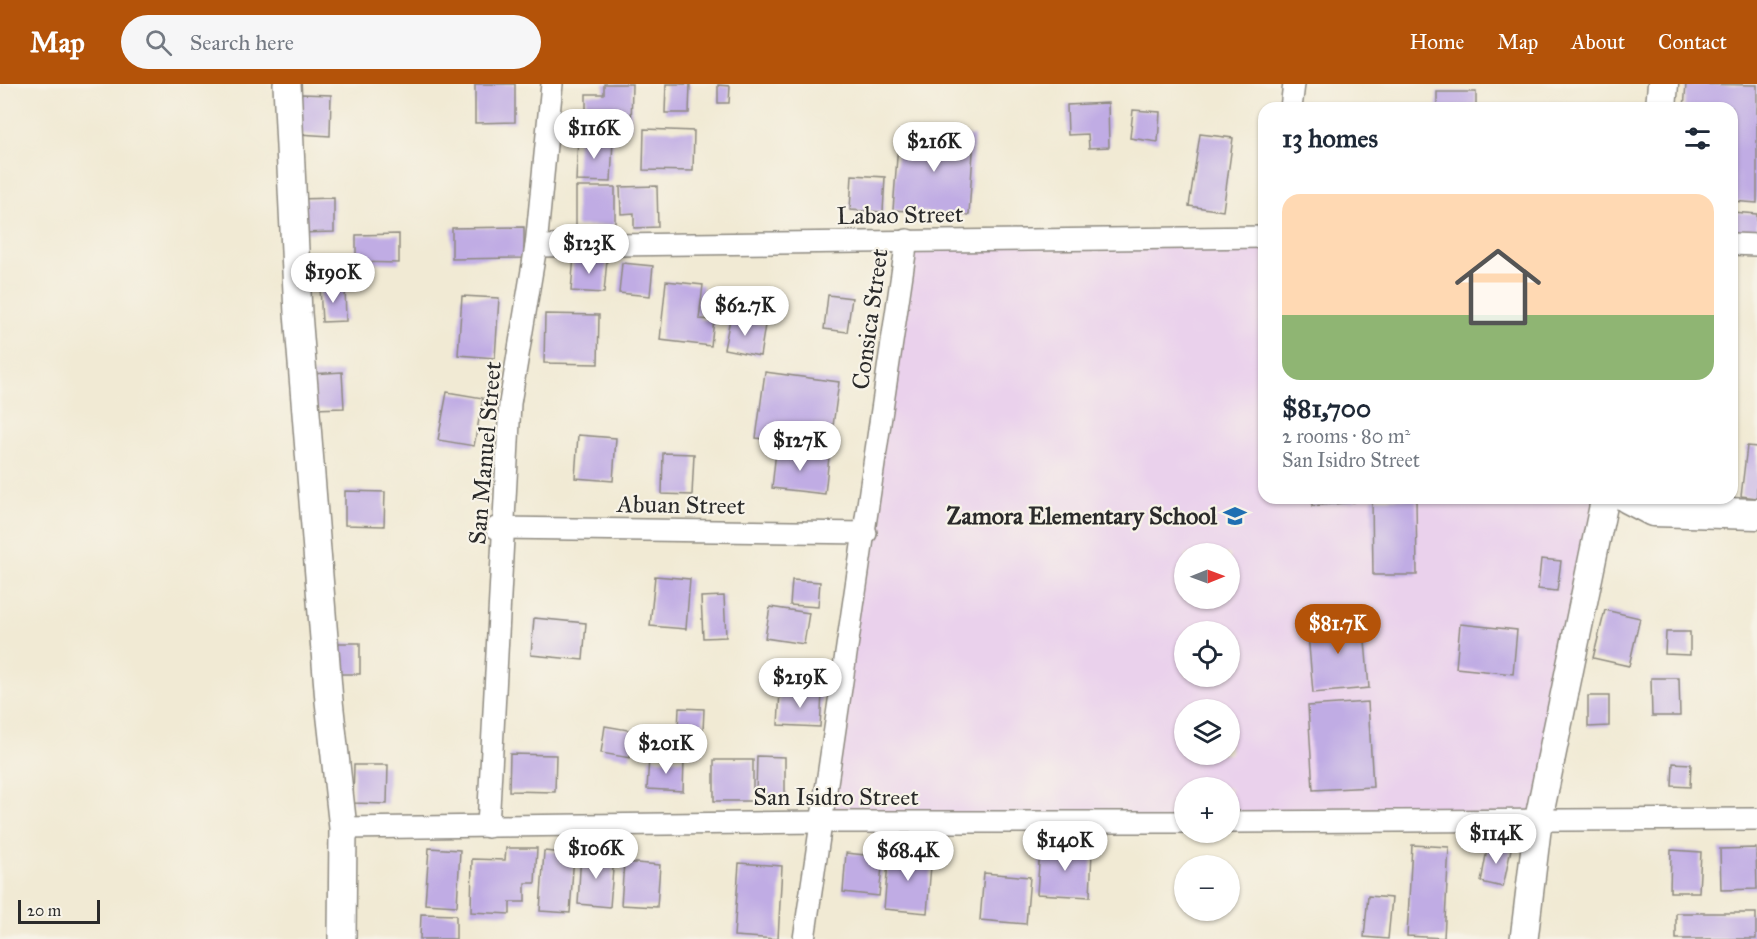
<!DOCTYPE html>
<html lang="en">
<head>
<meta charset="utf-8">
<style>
	:root { --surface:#fff; --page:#f6f6f7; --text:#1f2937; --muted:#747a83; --accent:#b45309 }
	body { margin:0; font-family:"IM FELL Great Primer",serif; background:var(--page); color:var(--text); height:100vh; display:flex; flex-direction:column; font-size:22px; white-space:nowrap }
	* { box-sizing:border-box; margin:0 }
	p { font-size:20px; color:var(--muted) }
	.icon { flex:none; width:33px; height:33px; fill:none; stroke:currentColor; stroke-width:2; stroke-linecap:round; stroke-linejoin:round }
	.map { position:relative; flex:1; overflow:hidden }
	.panel { position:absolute; left:1258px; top:18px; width:480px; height:402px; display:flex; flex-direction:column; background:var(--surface); border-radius:18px; box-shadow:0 2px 4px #0004 }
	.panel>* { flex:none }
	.needle { width:39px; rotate:89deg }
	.controls { position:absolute; left:1174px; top:459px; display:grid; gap:12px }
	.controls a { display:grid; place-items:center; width:66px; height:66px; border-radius:50%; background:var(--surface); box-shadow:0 2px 4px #0004; font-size:30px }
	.scale { position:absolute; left:18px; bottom:15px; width:82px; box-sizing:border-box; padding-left:6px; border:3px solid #2b2b2b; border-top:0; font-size:16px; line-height:21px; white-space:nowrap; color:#2b2b2b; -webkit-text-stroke:4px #f7f3e8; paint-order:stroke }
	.price { position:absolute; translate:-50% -51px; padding:0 14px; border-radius:21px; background:#fff; color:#222; font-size:20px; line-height:39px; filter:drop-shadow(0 2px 3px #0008) }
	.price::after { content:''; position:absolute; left:50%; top:36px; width:18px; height:14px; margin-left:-9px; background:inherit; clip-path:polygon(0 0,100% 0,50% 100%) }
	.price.active { background:var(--accent); color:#fff }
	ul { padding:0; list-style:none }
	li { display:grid; align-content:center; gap:12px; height:318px; padding:0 24px }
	li span { display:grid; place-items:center; height:186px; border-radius:18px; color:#555 }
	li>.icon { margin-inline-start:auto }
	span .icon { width:108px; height:108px; fill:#fffc; stroke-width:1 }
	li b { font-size:26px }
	h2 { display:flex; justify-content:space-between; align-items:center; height:72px; padding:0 24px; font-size:26px }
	header { display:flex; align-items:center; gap:36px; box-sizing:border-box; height:84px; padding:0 30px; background:var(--accent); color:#fff }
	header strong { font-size:28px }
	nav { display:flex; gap:33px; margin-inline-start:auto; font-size:21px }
	.search { width:420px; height:54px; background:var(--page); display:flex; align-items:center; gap:15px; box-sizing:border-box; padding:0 21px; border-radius:33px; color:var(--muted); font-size:22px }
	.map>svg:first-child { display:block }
</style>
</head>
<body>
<header>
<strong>Map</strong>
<div class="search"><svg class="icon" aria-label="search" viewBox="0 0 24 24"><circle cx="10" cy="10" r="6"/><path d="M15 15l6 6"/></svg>Search here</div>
<nav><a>Home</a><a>Map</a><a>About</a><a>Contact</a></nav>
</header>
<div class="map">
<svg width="1757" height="855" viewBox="0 0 1757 855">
	<rect width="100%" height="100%" fill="#f7f3e8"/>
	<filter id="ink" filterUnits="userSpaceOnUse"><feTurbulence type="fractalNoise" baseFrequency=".0167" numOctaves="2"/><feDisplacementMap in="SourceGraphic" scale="12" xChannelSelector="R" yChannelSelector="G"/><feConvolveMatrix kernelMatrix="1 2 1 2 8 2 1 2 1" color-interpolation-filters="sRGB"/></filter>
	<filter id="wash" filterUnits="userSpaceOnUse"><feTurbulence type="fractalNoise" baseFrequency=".008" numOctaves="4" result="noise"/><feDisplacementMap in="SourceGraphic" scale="24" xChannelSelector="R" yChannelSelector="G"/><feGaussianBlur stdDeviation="1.35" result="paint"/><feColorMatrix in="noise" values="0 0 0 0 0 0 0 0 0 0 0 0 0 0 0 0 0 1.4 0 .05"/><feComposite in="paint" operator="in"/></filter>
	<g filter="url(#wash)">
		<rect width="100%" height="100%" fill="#f1ead4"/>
		<!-- built -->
		<path fill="#ead1ec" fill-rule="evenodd" d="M1264,153V414H1605L1538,738H1230V704H1185V738H821L907,156ZM1185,470H1230V514H1185ZM1185,548H1230V592H1185ZM1185,626H1230V670H1185Z"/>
		<g id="blocks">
			<!-- building -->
			<g fill="#c0ace4">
				<path d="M475,0H515V38L475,39Z"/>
				<path d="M604,0H632L631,45H586V10H604Z"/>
				<path d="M666,0H690L689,29H665Z"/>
				<path d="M1686,0L1757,1V119L1732,117V24H1684Z"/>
				<path d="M718,1L730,2L729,19H718Z"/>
				<rect x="1437" y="8" width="39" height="16"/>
				<path d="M301,10L331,11L330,52L299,50Z"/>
				<path d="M1108,19L1109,63L1089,64L1088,50L1068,51L1067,21Z"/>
				<path d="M1133,26L1160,28L1158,58L1130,54Z"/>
				<path d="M644,45L694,47L693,87L643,86Z"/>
				<path d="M899,47L974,52L969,131L893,126Z"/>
				<path d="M1200,50L1233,54L1223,127L1189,122Z"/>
				<path d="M578,53L613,55L611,98L576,97Z"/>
				<path d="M852,91L885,93L883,128L850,126Z"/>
				<path d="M657,102L658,143L634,144V129L621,130L620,103Z"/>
				<path d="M576,103H615V141L576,142Z"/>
				<path d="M334,114V148L299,149L298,115Z"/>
				<path d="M1732,128L1757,130V161L1732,159Z"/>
				<path d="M524,143V174L452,175V144Z"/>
				<path d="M399,150V179L356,178V151Z"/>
				<path d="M574,172L607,175L604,209L571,207Z"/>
				<path d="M622,179L653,182L650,212L619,209Z"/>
				<path d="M666,197L703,201L699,235L714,236L711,262L660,256Z"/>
				<path d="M345,202L346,237L322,238L320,203Z"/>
				<path d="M828,211L852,214L847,248L824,245Z"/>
				<path d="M462,212L499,214L495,274L458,271Z"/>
				<path d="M545,230L599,231L598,280L544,279Z"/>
				<path d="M730,235L765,241L760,272L724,265Z"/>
				<path d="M342,288L344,324L313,325L311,290Z"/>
				<path d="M765,288L839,298L830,364L756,354Z"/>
				<path d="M447,308L483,314L474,362L438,356Z"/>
				<path d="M578,351L616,354L613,397L575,394Z"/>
				<path d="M1747,362L1757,363V414L1741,412Z"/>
				<path d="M776,367L829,373L825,410L772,404Z"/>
				<path d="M663,369L694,370L692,411L662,410Z"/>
				<path d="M345,407L385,408L384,442L345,441Z"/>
				<path d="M1312,414H1353L1354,418L1312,422Z"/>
				<path d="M1372,414H1416L1417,491H1373Z"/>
				<path d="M1541,475L1561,477L1557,507L1538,505Z"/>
				<path d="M655,492L690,495L686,545L650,542Z"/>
				<path d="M792,496L820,498L818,523L790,521Z"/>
				<path d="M724,512L726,553L703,554L701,513Z"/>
				<path d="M770,523L809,529L804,560L765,554Z"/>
				<path d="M1605,526L1640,534L1629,582L1593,574Z"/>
				<path d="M1363,533L1369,604L1313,609L1307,538Z"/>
				<path d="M534,534L586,539L583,576L531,571Z"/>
				<path d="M1460,540L1517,546L1513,590L1456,584Z"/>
				<path d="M1666,548H1690V571L1665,570Z"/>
				<rect x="337" y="559" width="23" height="31"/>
				<path d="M1651,594H1679L1680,632H1652Z"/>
				<path d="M780,607L822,610L820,643L778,641Z"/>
				<path d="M1588,612H1609V642L1588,643Z"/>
				<path d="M1368,618L1373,703L1313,706L1308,622Z"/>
				<path d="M679,624L704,625L702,670L677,668Z"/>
				<path d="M605,642L634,647L630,674L601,669Z"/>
				<path d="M510,670L556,671L555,708L509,707Z"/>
				<path d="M757,672L785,673V711L756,710Z"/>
				<path d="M649,674L684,676L683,707L647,705Z"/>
				<rect x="714" y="676" width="39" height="41"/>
				<path d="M1673,679L1691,680L1690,703L1672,702Z"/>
				<path d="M354,681H388L387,720L353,719Z"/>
				<path d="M1488,760L1511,765L1503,803L1481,798Z"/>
				<path d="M1412,761L1449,763L1444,854L1407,852Z"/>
				<path d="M429,764L460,766L457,822L425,820Z"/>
				<path d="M506,764H537L535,799H525V818H510V830L471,828L472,775L505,776Z"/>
				<path d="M1040,764L1092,766L1090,813L1037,810Z"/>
				<path d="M1756,764L1757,805L1721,806L1720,765Z"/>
				<path d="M1671,766L1701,768L1699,808H1670Z"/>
				<path d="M544,767L574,770L570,829L540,827Z"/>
				<path d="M889,767L932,770L927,829L884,825Z"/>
				<path d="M581,769L614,772L610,823L578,820Z"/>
				<path d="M846,769L883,773L879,812L843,808Z"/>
				<path d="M624,778L660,781L657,823L621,821Z"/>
				<path d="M739,779L782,782L778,855L734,852Z"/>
				<path d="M984,789L1030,793L1026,840L980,836Z"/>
				<path d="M1368,812L1392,814L1388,855L1364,853Z"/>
				<rect x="1676" y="829" width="80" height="26"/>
				<path d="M421,830L456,831V855H420Z"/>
			</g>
		</g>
	</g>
	<g filter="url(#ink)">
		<use href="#blocks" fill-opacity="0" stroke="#8e8a80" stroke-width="1.5"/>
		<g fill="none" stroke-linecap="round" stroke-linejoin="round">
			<!-- minor casing -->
			<g stroke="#8e8a80" stroke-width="24">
				<g id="minor">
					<path d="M1291,24L1294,0"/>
					<path d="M1732,160L1757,161"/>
					<path d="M536,162L1264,153"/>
					<path d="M496,444L866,449"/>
					<path d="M1230,738L1757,735"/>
					<path d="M488,743L510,319L536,162L552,0"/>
					<path d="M343,744L821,738H1185"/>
					<path d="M804,855L907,156"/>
				</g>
			</g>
			<!-- tertiary casing -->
			<g stroke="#8e8a80" stroke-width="30">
				<g id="tertiary">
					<path d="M287,0L298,229L329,617L343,744L342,855"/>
					<path d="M1524,855L1538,738L1605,414"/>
				</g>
			</g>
			<!-- secondary casing -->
			<g stroke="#8e8a80" stroke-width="33">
				<g id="secondary">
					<path d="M1661,24L1663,0"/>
					<path d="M1628,414L1653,427L1757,430"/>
				</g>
			</g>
			<!-- minor -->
			<use href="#minor" stroke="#fff" stroke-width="21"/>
			<!-- tertiary -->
			<use href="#tertiary" stroke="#fff" stroke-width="27"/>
			<!-- secondary -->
			<use href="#secondary" stroke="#fff" stroke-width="30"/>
		</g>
	</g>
	<!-- icons -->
	<defs>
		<g id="school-bare" transform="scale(1.8)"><path d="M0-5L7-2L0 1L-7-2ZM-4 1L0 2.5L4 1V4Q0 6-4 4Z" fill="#1f6fb2" stroke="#f7f3e8" stroke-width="2.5" paint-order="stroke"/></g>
	</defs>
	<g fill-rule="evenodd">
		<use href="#school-bare" x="1235" y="432"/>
	</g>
	<g text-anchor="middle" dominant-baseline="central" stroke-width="4.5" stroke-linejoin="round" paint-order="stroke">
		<!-- street labels -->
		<g font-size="24" fill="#2b2b2b" stroke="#f7f3e8">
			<text transform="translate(900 131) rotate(-1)">Labao Street</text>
			<text transform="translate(870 235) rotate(-82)">Consica Street</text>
			<text transform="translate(485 369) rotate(-85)">San Manuel Street</text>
			<text transform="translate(681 421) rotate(1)">Abuan Street</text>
			<text x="836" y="713">San Isidro Street</text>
		</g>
		<!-- poi labels -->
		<g font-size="24" font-weight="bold" fill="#2b2b2b" stroke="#f7f3e8" text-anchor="end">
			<text x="1217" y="432">Zamora Elementary School</text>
		</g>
	</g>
</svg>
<div class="controls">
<a><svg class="needle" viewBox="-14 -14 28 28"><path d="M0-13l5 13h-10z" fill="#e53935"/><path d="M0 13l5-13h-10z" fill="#747a83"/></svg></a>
<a><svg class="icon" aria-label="locate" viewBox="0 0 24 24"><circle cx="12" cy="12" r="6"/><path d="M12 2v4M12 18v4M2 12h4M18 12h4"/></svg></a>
<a><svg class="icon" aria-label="layers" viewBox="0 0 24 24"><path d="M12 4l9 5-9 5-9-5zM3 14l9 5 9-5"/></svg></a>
<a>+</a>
<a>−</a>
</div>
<div class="scale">20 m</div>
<b class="price" style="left:594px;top:76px">$116K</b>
<b class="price" style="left:934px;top:89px">$216K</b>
<b class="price" style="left:589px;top:191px">$123K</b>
<b class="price" style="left:333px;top:220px">$190K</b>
<b class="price" style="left:745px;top:253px">$62.7K</b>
<b class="price" style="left:800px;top:388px">$127K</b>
<b class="price active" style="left:1338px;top:571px">$81.7K</b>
<b class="price" style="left:800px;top:625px">$219K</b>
<b class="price" style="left:666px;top:691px">$201K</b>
<b class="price" style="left:1496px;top:781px">$114K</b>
<b class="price" style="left:1065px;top:788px">$140K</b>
<b class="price" style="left:596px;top:796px">$106K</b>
<b class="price" style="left:908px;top:798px">$68.4K</b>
<section class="panel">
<h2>13 homes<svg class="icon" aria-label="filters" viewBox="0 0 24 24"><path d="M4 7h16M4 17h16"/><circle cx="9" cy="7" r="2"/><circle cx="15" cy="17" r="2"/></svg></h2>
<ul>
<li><span style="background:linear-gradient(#ffd9b3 65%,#8fb573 0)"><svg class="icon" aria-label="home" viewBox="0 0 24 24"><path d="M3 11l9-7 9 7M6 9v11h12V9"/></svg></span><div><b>$81,700</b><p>2 rooms · 80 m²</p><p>San Isidro Street</p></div></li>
</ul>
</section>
</div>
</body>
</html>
